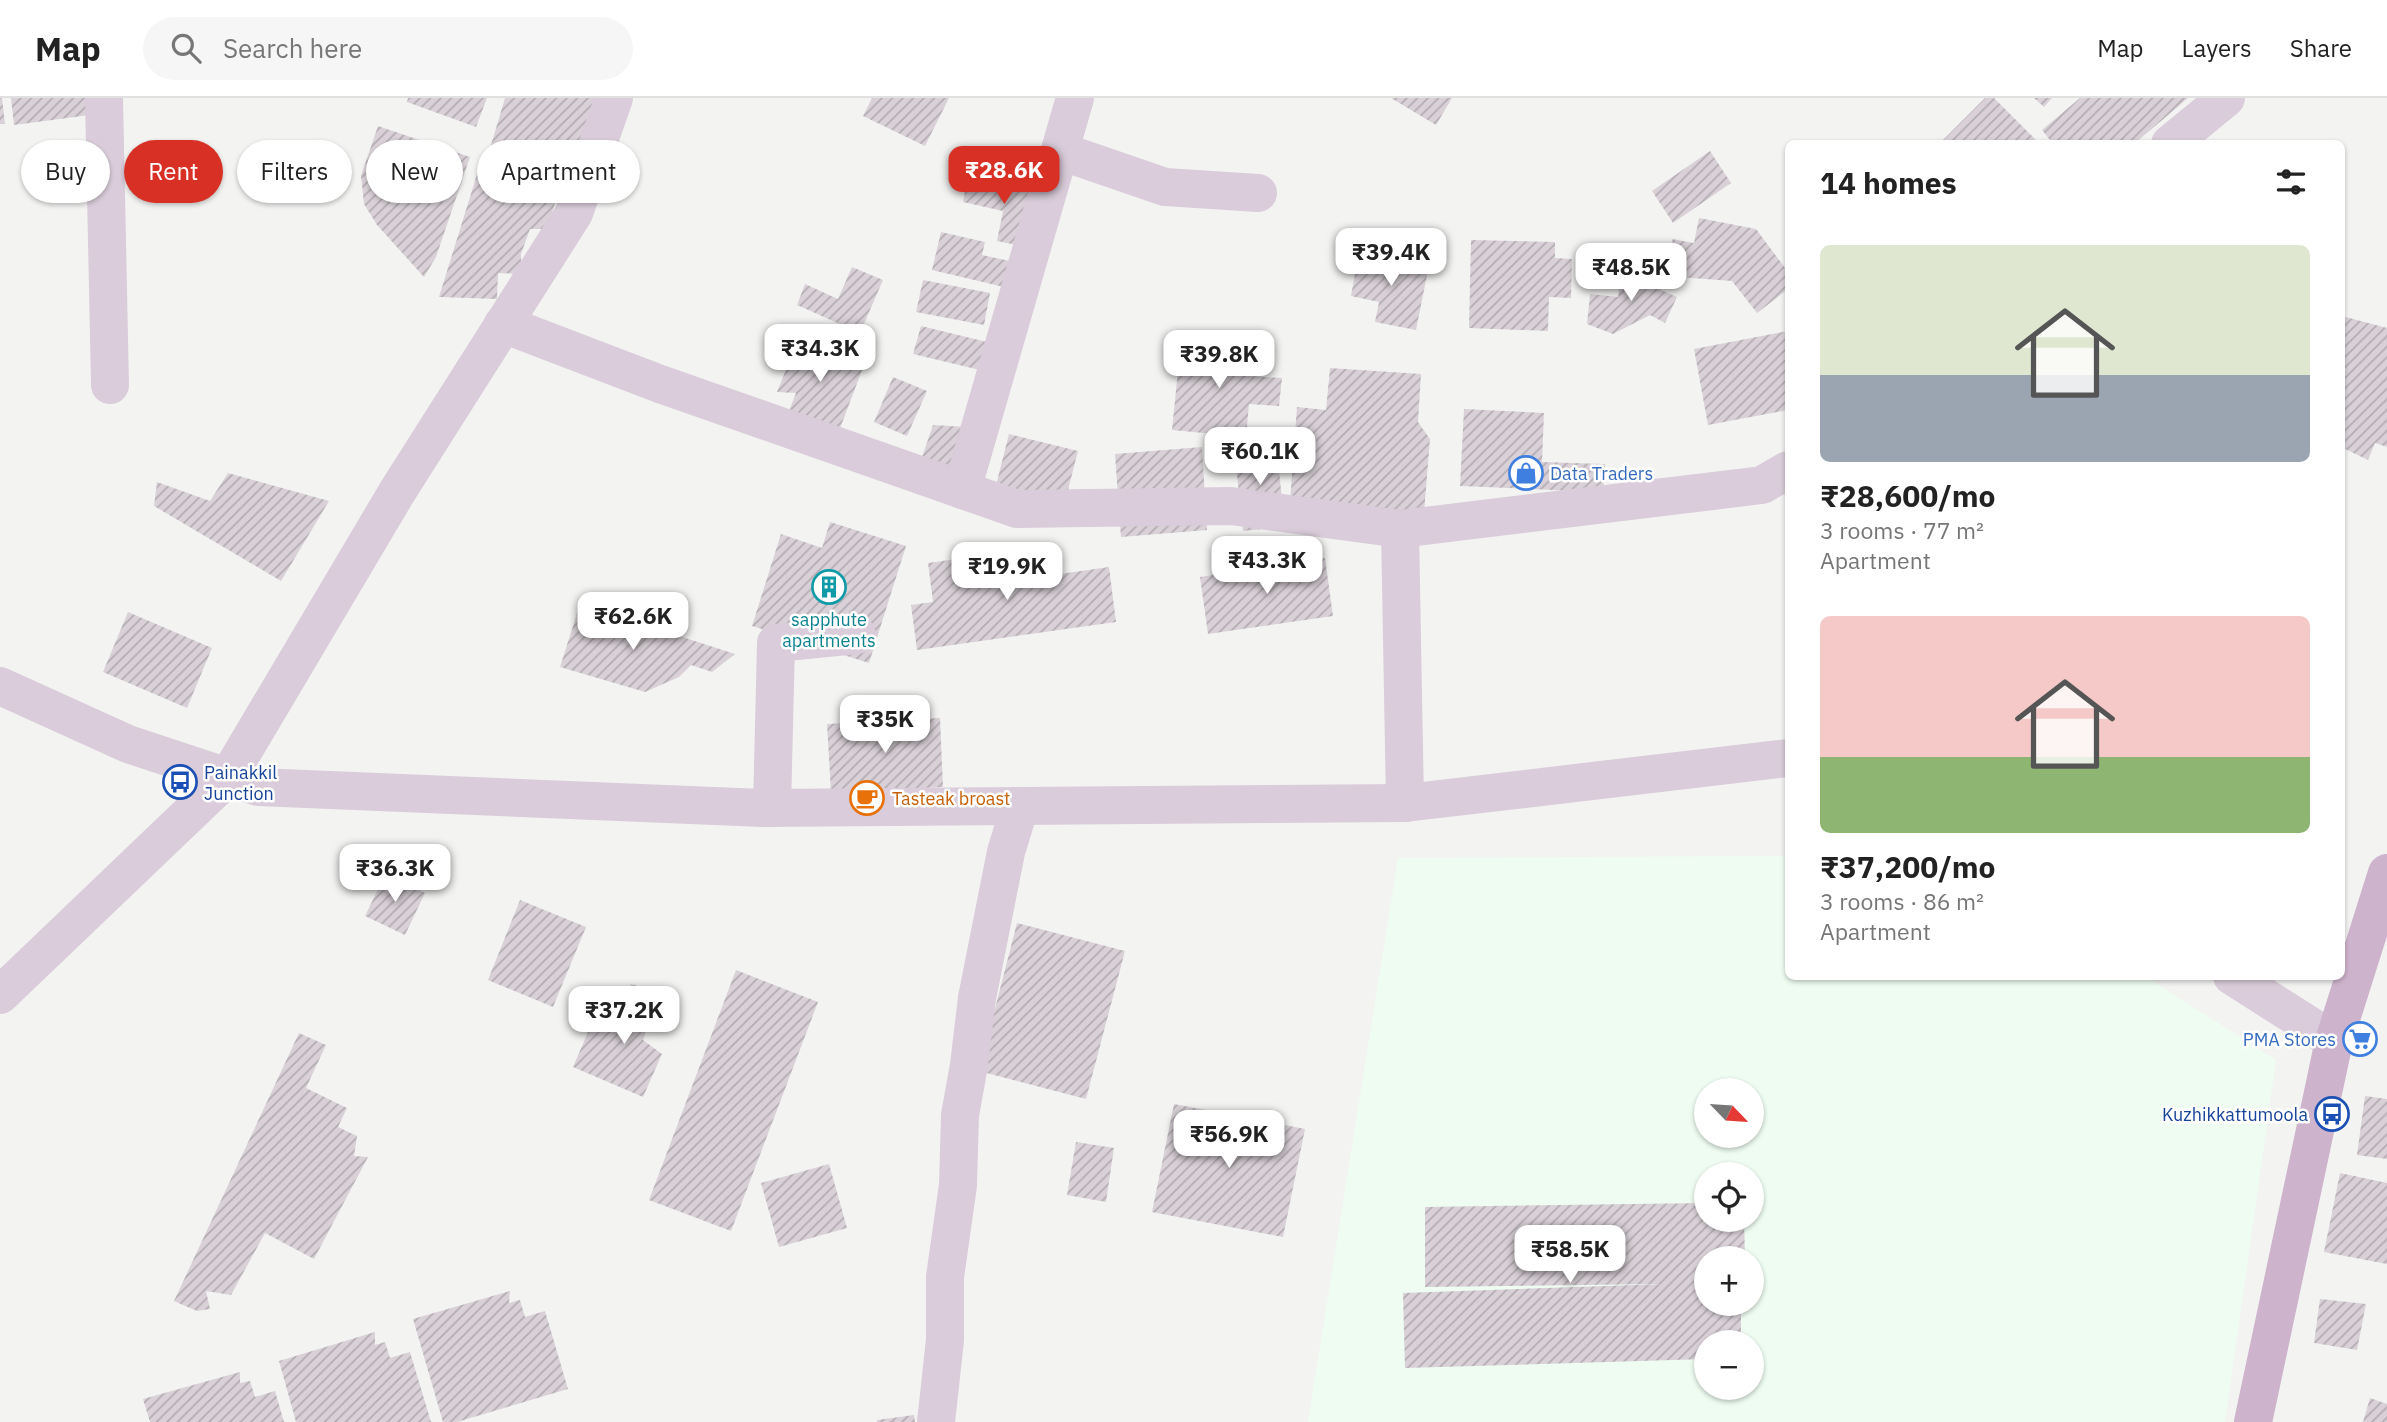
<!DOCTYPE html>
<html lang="en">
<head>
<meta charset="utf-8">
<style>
	:root { --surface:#fff; --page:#f6f6f6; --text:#222; --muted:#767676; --line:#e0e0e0; --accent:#d93025 }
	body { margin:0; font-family:"IBM Plex Sans",sans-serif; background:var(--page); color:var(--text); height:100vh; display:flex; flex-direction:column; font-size:26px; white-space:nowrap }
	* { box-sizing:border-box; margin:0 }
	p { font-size:23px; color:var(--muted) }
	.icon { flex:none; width:38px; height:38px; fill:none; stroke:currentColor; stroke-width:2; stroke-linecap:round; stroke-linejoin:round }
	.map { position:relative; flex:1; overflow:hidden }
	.panel { position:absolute; left:1785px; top:42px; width:560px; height:840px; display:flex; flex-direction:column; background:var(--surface); border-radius:10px; box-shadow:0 2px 5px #0004 }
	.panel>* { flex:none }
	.top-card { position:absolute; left:21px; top:42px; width:665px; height:63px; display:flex; gap:14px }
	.needle { width:46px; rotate:115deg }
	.fabs { position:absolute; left:1694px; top:980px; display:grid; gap:14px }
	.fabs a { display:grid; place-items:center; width:70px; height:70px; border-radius:50%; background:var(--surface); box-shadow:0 2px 5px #0004; font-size:35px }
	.price { position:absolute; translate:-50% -60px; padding:0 16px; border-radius:14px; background:#fff; color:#222; font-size:23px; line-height:46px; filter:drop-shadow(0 2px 4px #0008) }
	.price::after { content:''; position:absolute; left:50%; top:42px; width:21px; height:16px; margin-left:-10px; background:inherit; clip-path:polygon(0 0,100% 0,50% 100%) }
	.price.active { background:var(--accent); color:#fff }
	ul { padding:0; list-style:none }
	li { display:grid; align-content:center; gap:14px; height:371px; padding:0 35px }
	li span { display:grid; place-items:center; height:217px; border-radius:10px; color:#555 }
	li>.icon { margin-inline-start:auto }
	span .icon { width:126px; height:126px; fill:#fffc; stroke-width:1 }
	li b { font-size:30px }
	h2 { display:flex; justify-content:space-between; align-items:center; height:84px; padding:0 35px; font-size:30px }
	.tag { padding:0 24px; border-radius:32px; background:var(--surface); box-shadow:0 2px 5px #0004; font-size:24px; line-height:63px }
	.tag.active { background:var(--accent); color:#fff }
	header { display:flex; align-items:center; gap:42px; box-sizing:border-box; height:98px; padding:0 35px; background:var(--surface); border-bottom:2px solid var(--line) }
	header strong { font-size:33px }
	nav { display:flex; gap:38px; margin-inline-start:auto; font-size:24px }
	.search { width:490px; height:63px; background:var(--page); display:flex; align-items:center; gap:18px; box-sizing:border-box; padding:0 24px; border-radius:38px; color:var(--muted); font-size:26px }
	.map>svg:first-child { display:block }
</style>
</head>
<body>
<header>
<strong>Map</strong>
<div class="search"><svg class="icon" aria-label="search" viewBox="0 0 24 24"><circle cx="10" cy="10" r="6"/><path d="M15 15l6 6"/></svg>Search here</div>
<nav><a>Map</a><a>Layers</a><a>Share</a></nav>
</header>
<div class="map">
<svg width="2387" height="1324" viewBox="0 0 2387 1324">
	<defs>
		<pattern id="building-hatch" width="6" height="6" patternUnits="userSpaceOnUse" patternTransform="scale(1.75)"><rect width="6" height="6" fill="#d9d1d7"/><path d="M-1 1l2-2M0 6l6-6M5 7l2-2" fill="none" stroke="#b3acb2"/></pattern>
	</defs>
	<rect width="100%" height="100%" fill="#f3f4f2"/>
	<!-- commercial -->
	<path fill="#eefcf1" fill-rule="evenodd" d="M1788,758V878L2146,879L2276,962L2225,1324H1308L1398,760ZM1706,992H1752V1038H1706ZM1706,1076H1752V1122H1706ZM1706,1160H1752V1206H1706ZM1706,1244H1752V1290H1706Z"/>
	<!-- building -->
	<g fill="url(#building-hatch)">
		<path d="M0,0H2L5,26H0Z"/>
		<path d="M11,0H88L90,17L14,27Z"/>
		<path d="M408,0H487L476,29L407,4Z"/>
		<path d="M505,0H596L575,71L491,47Z"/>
		<path d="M872,0H949L925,48L863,18Z"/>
		<path d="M1391,0H1452L1436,27Z"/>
		<path d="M1985,0H1994L2040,46H1939Z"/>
		<path d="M2034,0H2052L2044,9Z"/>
		<path d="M2080,0H2188L2134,46H2053L2042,32Z"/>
		<path d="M378,28L470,59L436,159L424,179L377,127L364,106L361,78Z"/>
		<path d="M1710,53L1731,85L1673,125L1652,93Z"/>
		<path d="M479,70L558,95L547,131H530L521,156V176L498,175L497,201L439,199Z"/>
		<path d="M968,76L1037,90L1026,149L997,143L1003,113L963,104Z"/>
		<path d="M1699,120L1756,131L1788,174V191L1757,215L1732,183L1678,179L1672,141L1694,145Z"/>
		<path d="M941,134L985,144L982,157L1010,163L1004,189L932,172Z"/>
		<path d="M1471,142L1555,144V160L1572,161L1571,200L1549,199L1548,233L1469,230Z"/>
		<path d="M1359,154L1429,167L1416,232L1375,224L1379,204L1351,198Z"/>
		<path d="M852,169L883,182L860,235L797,207L805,186L838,201Z"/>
		<path d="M1621,174L1663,178L1661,192L1677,199L1665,225L1650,217L1613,236L1587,226L1590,196L1618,199Z"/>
		<path d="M923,182L990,195L984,227L916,214Z"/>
		<path d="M2342,218L2387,230V349L2375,345L2368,362L2343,350L2342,352Z"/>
		<path d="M921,228L987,244L980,272L913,256Z"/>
		<path d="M1788,233V312L1708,327L1694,251Z"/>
		<path d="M798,242L864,267L839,333L789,313L796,295L777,294Z"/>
		<path d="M1181,243L1252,250L1249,278L1282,280L1279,308L1249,306L1246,339L1172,332Z"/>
		<path d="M1330,270L1421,276L1418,324L1430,341L1424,415L1290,404L1297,309L1326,312Z"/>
		<path d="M893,279L927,293L907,338L874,324Z"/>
		<path d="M1464,311L1544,315L1542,364L1605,366L1603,394L1460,388Z"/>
		<path d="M933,327L967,329L952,372L921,362Z"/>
		<path d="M1009,336L1078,353L1059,427L990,411Z"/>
		<path d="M1276,345L1285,429L1243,433L1234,349Z"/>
		<path d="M1202,349L1207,432L1121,439L1115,356Z"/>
		<path d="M228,375L329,403L281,483L154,408L157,384L210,403Z"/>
		<path d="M830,424L906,448L869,565L752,528L781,436L822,450Z"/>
		<path d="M1007,454L1011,483L1109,469L1116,524L917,552L911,507L933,504L928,465Z"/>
		<path d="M1325,460L1333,518L1208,536L1200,479Z"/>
		<path d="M580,506L735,556L712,574L691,567L679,579L645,594L560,569Z"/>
		<path d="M128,514L212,550L187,610L103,574Z"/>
		<path d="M940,620L943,689L831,695L827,626Z"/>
		<path d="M386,775L425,795L405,837L365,818Z"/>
		<path d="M520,802L586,829L553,909L488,882Z"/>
		<path d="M1017,825L1125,853L1086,1001L979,973Z"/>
		<path d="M736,872L818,904L731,1133L649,1102Z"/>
		<path d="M631,886L659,895L643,942L662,956L643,999L573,969L588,934L615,933Z"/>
		<path d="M299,935L326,947L306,990L347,1010L338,1029L357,1038L354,1058L368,1059L314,1161L265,1135L231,1197L206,1193L210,1211L197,1213L174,1203Z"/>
		<path d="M2365,998L2387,1001V1061L2357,1057Z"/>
		<path d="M1174,1006L1305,1031L1283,1139L1152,1114Z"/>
		<path d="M1076,1044L1114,1050L1106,1104L1067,1097Z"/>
		<path d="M829,1066L847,1130L779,1149L761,1085Z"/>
		<path d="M2340,1075L2387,1085V1166L2324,1154Z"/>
		<path d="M1706,1105V1122H1744L1745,1160H1706V1206H1716V1208H1741V1244H1706V1261L1405,1270L1403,1195L1664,1186L1425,1189V1109Z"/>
		<path d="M510,1193L509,1205L520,1202L525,1219L545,1213L568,1291L457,1324H443L413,1221Z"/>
		<path d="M2320,1201L2366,1206L2357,1252L2314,1245Z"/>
		<path d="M375,1234V1247L385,1244L390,1260L410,1254L431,1324H296L279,1263Z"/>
		<path d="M240,1274V1285L250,1283L255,1299L275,1293L284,1324H150L143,1301Z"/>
		<path d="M2370,1300L2387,1306V1324H2363Z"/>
		<path d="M914,1317L915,1324H877V1322Z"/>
	</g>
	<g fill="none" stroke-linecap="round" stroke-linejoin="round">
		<!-- minor -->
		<g stroke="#daccda" stroke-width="38">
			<path d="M104,0L110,287"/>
			<path d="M2170,46L2226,0"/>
			<path d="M1060,53L1165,89L1258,95"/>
			<path d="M503,226L660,286L1017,411L1231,408L1400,431L1762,387L1788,372"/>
			<path d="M962,392L1075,0"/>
			<path d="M1400,431L1405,705"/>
			<path d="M0,588L128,646L258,689L763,710L1405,705L1788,660"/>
			<path d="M772,710L776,545L857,537"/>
			<path d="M2232,878L2334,943"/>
			<path d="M0,897L228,679L397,394L574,115L614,0"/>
			<path d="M936,1324L945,1242V1179L958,1087L960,1017L969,967L977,900L1006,754L1020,708"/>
		</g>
		<!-- major -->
		<path stroke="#ceb3cd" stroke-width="38" d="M2253,1324L2334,943L2387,775"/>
	</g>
	<!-- icons -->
	<defs>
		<g id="shop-ring" transform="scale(1.75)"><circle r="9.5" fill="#fff" stroke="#3f7fe0" stroke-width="1.5"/><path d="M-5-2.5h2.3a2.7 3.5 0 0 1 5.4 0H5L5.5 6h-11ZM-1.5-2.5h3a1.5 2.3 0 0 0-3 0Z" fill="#3f7fe0"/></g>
		<g id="building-ring" transform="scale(1.75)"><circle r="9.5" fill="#fff" stroke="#0f9aa8" stroke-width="1.5"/><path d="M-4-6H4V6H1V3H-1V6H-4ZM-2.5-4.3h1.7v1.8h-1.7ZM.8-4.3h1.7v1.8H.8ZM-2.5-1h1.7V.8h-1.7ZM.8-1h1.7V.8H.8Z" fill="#0f9aa8"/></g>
		<g id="bus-ring" transform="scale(1.75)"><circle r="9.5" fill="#fff" stroke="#1a4fb4" stroke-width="1.5"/><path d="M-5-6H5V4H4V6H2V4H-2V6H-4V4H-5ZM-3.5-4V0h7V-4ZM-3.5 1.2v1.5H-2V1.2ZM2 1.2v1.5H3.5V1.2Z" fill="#1a4fb4"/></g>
		<g id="cafe-ring" transform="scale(1.75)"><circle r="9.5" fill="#fff" stroke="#e8710a" stroke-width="1.5"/><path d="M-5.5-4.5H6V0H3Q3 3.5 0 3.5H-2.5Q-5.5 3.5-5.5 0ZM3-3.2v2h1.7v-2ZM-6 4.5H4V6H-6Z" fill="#e8710a"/></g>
		<g id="supermarket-ring" transform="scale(1.75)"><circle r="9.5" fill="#fff" stroke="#3f7fe0" stroke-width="1.5"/><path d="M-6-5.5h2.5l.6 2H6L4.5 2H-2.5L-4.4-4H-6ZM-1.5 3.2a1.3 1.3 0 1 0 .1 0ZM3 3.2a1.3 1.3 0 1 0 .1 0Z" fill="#3f7fe0"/></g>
	</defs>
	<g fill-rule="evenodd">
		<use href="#shop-ring" x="1526" y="375"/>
		<use href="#building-ring" x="829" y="489"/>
		<use href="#bus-ring" x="180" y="684"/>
		<use href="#cafe-ring" x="867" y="700"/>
		<use href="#supermarket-ring" x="2360" y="941"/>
		<use href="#bus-ring" x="2332" y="1016"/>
	</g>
	<g text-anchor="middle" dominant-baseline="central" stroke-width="5" stroke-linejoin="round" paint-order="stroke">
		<!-- shop labels -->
		<g font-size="18" fill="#366cbe" stroke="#fff" text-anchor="start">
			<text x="1550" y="375">Data Traders</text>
			<text x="2336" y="941" text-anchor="end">PMA Stores</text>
		</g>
		<!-- culture labels -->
		<g font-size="18" fill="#0d838f" stroke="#fff">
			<text x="829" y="521">sapphute<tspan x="829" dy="21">apartments</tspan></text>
		</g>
		<!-- transit labels -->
		<g font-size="18" fill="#164399" stroke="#fff" text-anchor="start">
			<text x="204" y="674">Painakkil<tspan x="204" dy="21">Junction</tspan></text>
			<text x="2308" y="1016" text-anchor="end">Kuzhikkattumoola</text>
		</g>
		<!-- food labels -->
		<g font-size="18" fill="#c56008" stroke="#fff" text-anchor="start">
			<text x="892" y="700">Tasteak broast</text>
		</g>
	</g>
</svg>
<div class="fabs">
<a><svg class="needle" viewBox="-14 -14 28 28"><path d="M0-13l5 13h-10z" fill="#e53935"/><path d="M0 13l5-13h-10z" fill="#767676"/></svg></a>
<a><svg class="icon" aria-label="locate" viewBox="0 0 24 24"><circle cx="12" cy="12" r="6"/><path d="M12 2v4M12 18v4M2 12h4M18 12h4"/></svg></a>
<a>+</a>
<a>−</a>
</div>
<b class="price active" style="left:1004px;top:108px">₹28.6K</b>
<b class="price" style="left:1391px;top:190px">₹39.4K</b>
<b class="price" style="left:1631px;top:205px">₹48.5K</b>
<b class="price" style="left:820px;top:286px">₹34.3K</b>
<b class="price" style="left:1219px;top:292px">₹39.8K</b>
<b class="price" style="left:1260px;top:389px">₹60.1K</b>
<b class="price" style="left:1267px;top:498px">₹43.3K</b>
<b class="price" style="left:1007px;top:504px">₹19.9K</b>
<b class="price" style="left:633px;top:554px">₹62.6K</b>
<b class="price" style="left:885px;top:657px">₹35K</b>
<b class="price" style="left:395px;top:806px">₹36.3K</b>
<b class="price" style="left:624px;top:948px">₹37.2K</b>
<b class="price" style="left:1229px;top:1072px">₹56.9K</b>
<b class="price" style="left:1570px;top:1187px">₹58.5K</b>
<div class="top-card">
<a class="tag">Buy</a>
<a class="tag active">Rent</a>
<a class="tag">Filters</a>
<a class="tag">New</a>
<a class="tag">Apartment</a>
</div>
<section class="panel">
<h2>14 homes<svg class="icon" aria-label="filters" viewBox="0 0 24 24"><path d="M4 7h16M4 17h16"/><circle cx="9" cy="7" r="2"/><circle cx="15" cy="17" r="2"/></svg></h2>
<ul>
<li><span style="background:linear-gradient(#dfe7d0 60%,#9aa5b1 0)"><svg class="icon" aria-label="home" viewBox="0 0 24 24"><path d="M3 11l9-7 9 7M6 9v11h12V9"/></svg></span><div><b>₹28,600/mo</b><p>3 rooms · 77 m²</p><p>Apartment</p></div></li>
<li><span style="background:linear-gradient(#f6c9c9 65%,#8fb573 0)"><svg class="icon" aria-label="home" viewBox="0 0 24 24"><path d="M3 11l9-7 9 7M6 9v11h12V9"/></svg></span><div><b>₹37,200/mo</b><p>3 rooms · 86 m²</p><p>Apartment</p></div></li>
</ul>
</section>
</div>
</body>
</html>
